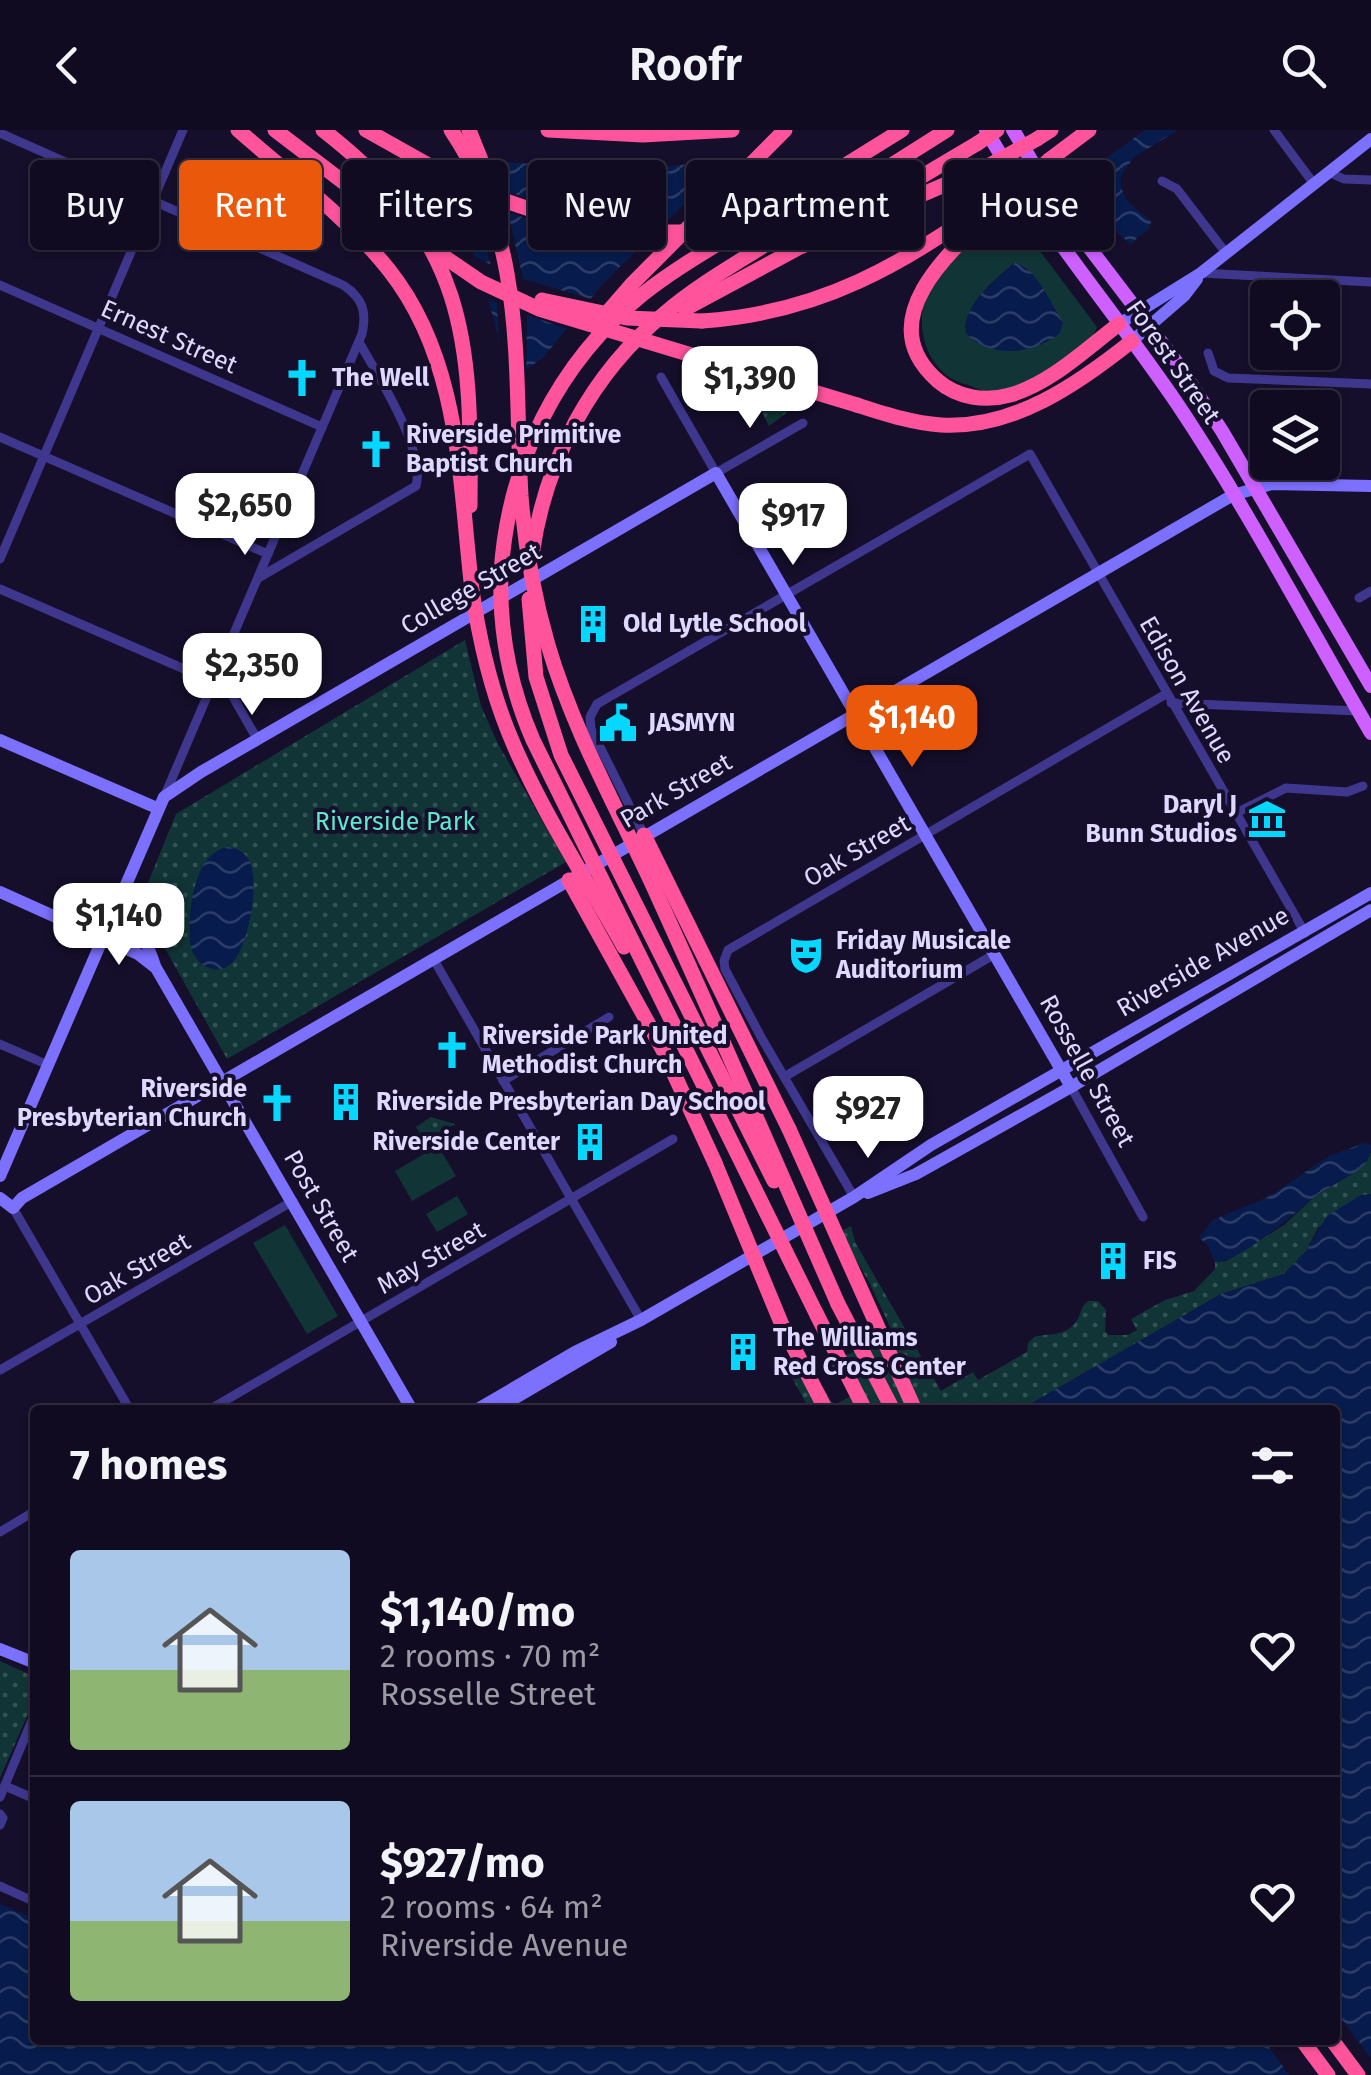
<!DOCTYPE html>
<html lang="en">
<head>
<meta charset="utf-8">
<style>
	:root { --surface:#100b20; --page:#1e192d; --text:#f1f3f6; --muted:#9c9ba5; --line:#302b3e; --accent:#ea580c }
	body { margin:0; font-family:"Fira Sans",sans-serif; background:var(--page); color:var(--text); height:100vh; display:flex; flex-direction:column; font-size:38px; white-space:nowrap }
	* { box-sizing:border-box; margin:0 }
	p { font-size:32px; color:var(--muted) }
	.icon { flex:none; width:55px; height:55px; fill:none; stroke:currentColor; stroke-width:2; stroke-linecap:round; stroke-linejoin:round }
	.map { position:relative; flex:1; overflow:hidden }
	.drawer { position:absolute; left:30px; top:1275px; width:1310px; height:640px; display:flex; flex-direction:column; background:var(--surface); border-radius:10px; box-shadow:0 2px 8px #0004,0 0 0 2px var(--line) }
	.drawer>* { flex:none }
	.top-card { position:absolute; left:30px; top:30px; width:1312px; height:90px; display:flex; gap:20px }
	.fabs { position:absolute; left:1250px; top:150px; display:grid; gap:20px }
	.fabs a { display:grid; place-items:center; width:90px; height:90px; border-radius:10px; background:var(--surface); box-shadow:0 2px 8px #0004,0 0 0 2px var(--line); font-size:50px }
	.price { position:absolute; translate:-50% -85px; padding:0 22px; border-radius:20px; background:#fff; color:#222; font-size:32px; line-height:65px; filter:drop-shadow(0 2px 5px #0008) }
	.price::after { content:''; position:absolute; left:50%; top:60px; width:30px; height:22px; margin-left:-15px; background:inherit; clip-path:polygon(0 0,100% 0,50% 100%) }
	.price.current { background:var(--accent); color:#fff }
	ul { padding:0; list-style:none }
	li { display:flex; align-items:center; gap:30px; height:250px; padding:0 40px }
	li+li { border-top:2px solid var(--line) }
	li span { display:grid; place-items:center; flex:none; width:280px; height:200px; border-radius:10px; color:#555 }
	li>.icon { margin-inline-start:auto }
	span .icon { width:120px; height:120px; fill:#fffc; stroke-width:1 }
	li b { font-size:42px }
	h2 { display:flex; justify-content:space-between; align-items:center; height:120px; padding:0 40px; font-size:42px }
	.pill { padding:0 35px; border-radius:10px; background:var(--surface); box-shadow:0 2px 8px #0004,0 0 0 2px var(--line); font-size:35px; line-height:90px }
	.pill.current { background:var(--accent); color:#fff }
	header { display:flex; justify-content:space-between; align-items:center; height:130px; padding:0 40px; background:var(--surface); font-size:45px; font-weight:600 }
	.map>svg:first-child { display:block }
</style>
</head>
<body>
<header><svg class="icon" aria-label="back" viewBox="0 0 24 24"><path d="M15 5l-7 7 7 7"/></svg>Roofr<svg class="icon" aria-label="search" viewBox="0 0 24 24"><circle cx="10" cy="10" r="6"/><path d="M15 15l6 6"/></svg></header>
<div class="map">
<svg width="1371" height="1945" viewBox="0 0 1371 1945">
	<defs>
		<pattern id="park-dots" width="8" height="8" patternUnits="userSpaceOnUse" patternTransform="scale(2.5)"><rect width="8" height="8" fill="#113536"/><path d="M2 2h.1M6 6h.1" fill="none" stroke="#335254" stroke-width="1.8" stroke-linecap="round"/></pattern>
		<pattern id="water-waves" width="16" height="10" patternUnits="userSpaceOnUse" patternTransform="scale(2.5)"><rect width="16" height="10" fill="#071c4c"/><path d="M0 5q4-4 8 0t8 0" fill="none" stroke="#2b3c67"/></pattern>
	</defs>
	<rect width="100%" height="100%" fill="#150f2b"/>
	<!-- green -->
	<g fill="#113536" fill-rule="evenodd">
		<path d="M1015,81L1031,109L1097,197L1093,207C1065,227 1029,260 993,263C986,263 978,259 971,256C962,253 951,250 944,243C921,223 915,185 930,159C950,125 985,104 1015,81ZM1014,133L1019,221L994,219L965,197C969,169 995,150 1014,133Z"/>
		<path d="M438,1016L456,1046L412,1071L395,1041Z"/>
		<path d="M457,1066L468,1084L437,1102L426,1084Z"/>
		<path d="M285,1095L338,1186L307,1204L253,1113Z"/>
	</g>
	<!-- park -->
	<g fill="url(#park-dots)">
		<path d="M748,254L795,268L793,278L769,296Z"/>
		<path d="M465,510L481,576L498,614L566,732L227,929L144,781L141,770L176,684Z"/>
		<path d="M431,987L455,994L425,1013L416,997Z"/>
		<path d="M1371,1022V1064L1361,1066L1318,1098L1306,1121L1284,1144L1221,1164L1020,1280H810L792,1248L811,1239L834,1275L857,1263L839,1237H830L828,1234L893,1203L868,1150L840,1102L851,1096L855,1112L941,1261L973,1242L978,1250L1027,1222L1028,1213L1034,1207C1048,1203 1064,1207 1075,1193C1082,1185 1079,1178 1088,1171H1098L1106,1180L1105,1201L1108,1205H1128L1137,1200L1131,1189L1165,1170L1194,1161L1215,1139V1132L1226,1131L1284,1095L1313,1068L1362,1036Z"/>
		<path d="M0,1531L35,1547V1568L0,1648Z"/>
	</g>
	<!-- water -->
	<g fill="url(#water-waves)">
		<path d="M1145,0H1178L1134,27L1121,45C1119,71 1134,76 1151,91L1150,98L1130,114L1111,96L1083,50L1097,35Z"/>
		<path d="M491,31L618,40L692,34L702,39L706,53L605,151L543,228L525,240L501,219L484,152L457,80L473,46Z"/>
		<path d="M1015,133C1036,137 1051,174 1063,192L1060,203C1036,224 989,230 966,203C963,173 994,151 1015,133Z"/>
		<path d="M227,717C235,718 242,720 247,727C262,746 249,815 233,832C215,850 191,832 190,811C188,782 193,724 227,717Z"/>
		<path d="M1365,1013L1371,1015C1371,1023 1369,1030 1363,1036C1348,1049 1326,1057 1311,1070C1291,1086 1242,1131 1215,1132L1207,1114L1199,1108L1213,1090L1268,1067L1329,1026Z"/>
		<path d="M1371,1064V1945H0V1774L35,1789V1910H1335V1280H1020L1221,1164L1284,1144L1306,1121L1327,1086L1361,1065Z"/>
	</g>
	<!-- pier -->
	<g fill="#150f2b">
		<path d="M488,27L500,59L513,64L601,86L673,93L652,112L574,101L508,83L523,149L598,171L571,200L527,185L526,245L512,243L500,231L497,173L483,166L468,123L491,135L471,69L460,64L469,43Z"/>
		<path d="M1335,1880L1371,1929V1945H1289L1264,1910H1335Z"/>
	</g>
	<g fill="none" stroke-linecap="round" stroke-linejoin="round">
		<!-- street -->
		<g stroke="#3f378d" stroke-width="9">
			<path d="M1274,0L1314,54"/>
			<path d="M0,3L343,155C363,168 367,182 362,204L164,667"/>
			<path d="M1328,42L1344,49L1371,50"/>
			<path d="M1162,51L1177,59L1226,123"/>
			<path d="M1201,143L1371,152"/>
			<path d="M0,155L322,297"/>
			<path d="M1208,223L1214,241L1228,248L1371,254"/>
			<path d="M661,247L716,343L803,293"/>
			<path d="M0,307L268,424"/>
			<path d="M0,429L183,0"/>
			<path d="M260,447L416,356C426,320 377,244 359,212"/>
			<path d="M0,459L221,555L232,565L257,609"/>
			<path d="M1359,468L1371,461"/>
			<path d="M1171,573L1358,581"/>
			<path d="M1236,683L1286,658L1347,662L1363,656"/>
			<path d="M644,705L591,599L590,587L597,574L1030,324L1305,803"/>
			<path d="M434,830L641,1190"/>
			<path d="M0,914L48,935"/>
			<path d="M784,947L995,824"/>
			<path d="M503,951L609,887"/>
			<path d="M1071,957L1143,1087"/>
			<path d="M854,1067L761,907L725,839L724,831L728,820L1166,564"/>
			<path d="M13,1078L130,1280"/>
			<path d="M0,1240L293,1071"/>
			<path d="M209,1280L673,1009"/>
			<path d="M0,1402L35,1381"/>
			<path d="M5,1656L35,1669"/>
			<path d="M0,1667L35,1583"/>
			<path d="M0,1684L3,1688L0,1695"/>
			<path d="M0,1756L35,1772"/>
		</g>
		<!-- secondary -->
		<g stroke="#7c70ff" stroke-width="12">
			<path d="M1119,194L1201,143L1371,9"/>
			<path d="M1132,211L1184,166L1197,149"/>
			<path d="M0,610L157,678"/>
			<path d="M122,760C131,786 147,809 155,836"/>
			<path d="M0,762L138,824L156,838L412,1280"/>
			<path d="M0,1046L164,667L201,642L716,343L1071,957"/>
			<path d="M868,1063L916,1044L1071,957L1371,780"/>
			<path d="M0,1068L13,1078L22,1068L1233,365L1272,354L1371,356"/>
			<path d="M476,1280L575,1222L641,1190L854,1067L931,1015L1371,763"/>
			<path d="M495,1280L611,1212"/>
			<path d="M0,1519L35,1533"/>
		</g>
		<!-- primary -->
		<g stroke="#cd60ff" stroke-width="14">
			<path d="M986,0C1042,98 1115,182 1178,275C1248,380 1307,493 1371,603"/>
			<path d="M1013,0L1063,83L1178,234L1222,301L1371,556"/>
		</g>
		<!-- highway -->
		<g stroke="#ff549c" stroke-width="15">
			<path d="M238,0C289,45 347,87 389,140C461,231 459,351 472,460"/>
			<path d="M275,0L414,106"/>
			<path d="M323,0C466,111 472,205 470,376"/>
			<path d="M366,0L448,46"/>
			<path d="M548,0L643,5L732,0"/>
			<path d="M1037,9L1051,0"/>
			<path d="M1049,30L1089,0"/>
			<path d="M1005,71C960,112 865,187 938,251C958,268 985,272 1010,265C1050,254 1086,219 1119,194"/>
			<path d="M858,74L914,51L978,13"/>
			<path d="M685,179L800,117L986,37"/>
			<path d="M600,191L633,153L785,0"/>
			<path d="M702,191C821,183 902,135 997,67"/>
			<path d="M857,275C885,284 912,293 941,295C1014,299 1078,254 1132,211"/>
			<path d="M532,425C545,331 591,244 665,183C700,153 741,131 779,106C835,71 891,35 947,0"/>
			<path d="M501,443C508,334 557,233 643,164C677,137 715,116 752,93C802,62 852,31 902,0"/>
			<path d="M644,705L789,999"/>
			<path d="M569,750L663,920L715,1033"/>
			<path d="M838,1174L893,1280"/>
			<path d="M817,1185L865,1280"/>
			<path d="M1302,1910L1328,1945"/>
			<path d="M1332,1910L1358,1945"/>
		</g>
		<!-- highway-bridge -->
		<g stroke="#ff549c" stroke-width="15">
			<path d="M451,0C527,113 514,237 521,366C525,416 534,467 548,515C573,600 617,678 654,758C717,896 777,1035 838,1174"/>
			<path d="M469,0L493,60"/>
			<path d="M978,13L997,0"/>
			<path d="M986,37L1037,9"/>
			<path d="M448,46C582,113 716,117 858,74"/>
			<path d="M1005,71L1049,30"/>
			<path d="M414,106L481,152L539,179L857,275"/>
			<path d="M542,170L627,188L702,191"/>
			<path d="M501,443C499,501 510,557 533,610L817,1185"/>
			<path d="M472,460C479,508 490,556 508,601C538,676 585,747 624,817"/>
			<path d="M529,469L536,547L561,625L774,1051"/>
			<path d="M789,999L915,1280"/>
			<path d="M715,1033L782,1195L826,1280"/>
		</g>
	</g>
	<!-- icons -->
	<defs>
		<g id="church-bare" transform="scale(3)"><path d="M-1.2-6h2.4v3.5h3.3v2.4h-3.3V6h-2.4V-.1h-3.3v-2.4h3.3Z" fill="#05d7ff" stroke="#150f2b" stroke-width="2.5" paint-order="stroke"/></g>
		<g id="building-bare" transform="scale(3)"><path d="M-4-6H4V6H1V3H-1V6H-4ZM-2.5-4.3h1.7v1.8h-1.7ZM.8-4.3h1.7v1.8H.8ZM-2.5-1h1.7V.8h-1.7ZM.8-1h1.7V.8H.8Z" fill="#05d7ff" stroke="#150f2b" stroke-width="2.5" paint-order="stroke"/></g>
		<g id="civic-bare" transform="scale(3)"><path d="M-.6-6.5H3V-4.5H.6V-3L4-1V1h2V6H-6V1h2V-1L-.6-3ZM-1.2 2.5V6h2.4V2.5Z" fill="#05d7ff" stroke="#150f2b" stroke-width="2.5" paint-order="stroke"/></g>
		<g id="museum-bare" transform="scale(3)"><path d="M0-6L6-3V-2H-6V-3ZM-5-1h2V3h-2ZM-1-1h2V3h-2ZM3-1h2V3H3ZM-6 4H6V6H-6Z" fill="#05d7ff" stroke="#150f2b" stroke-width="2.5" paint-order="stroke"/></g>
		<g id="theatre-bare" transform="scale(3)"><path d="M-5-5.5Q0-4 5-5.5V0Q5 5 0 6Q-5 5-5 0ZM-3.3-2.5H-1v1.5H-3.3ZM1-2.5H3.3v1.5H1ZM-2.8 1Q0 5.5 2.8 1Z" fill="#05d7ff" stroke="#150f2b" stroke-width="2.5" paint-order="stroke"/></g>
	</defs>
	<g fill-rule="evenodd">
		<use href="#church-bare" x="302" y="248"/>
		<use href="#church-bare" x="376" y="319"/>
		<use href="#building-bare" x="593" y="494"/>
		<use href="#civic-bare" x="618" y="593"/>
		<use href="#museum-bare" x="1267" y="689"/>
		<use href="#theatre-bare" x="806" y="825"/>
		<use href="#church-bare" x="452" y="920"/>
		<use href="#building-bare" x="346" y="972"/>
		<use href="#church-bare" x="277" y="973"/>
		<use href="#building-bare" x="590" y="1012"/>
		<use href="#building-bare" x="1113" y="1131"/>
		<use href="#building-bare" x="743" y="1222"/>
	</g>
	<g text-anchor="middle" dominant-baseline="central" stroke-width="8" stroke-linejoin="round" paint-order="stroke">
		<!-- street labels -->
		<g font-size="25" fill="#e0d9ff" stroke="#150f2b">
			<text transform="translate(169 207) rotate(24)">Ernest Street</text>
			<text transform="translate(1173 232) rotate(55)">Forest Street</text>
			<text transform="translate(471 459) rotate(-30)">College Street</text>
			<text transform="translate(1187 560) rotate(60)">Edison Avenue</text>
			<text transform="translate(676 661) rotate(-30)">Park Street</text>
			<text transform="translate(857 721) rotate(-30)">Oak Street</text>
			<text transform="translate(1203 832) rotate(-30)">Riverside Avenue</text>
			<text transform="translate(1087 941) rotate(61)">Rosselle Street</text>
			<text transform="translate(321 1076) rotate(60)">Post Street</text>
			<text transform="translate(431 1128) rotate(-30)">May Street</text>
			<text transform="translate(137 1139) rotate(-30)">Oak Street</text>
		</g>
		<!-- poi labels -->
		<g font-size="25" font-weight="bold" fill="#e0d9ff" stroke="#150f2b" text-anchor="start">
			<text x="332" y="248">The Well</text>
			<text x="406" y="305">Riverside Primitive<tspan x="406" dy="29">Baptist Church</tspan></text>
			<text x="623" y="494">Old Lytle School</text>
			<text x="648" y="593">JASMYN</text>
			<text x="1237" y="675" text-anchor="end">Daryl J<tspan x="1237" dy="29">Bunn Studios</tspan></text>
			<text x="836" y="811">Friday Musicale<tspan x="836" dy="29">Auditorium</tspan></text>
			<text x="482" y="906">Riverside Park United<tspan x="482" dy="29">Methodist Church</tspan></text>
			<text x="247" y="959" text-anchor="end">Riverside<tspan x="247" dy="29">Presbyterian Church</tspan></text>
			<text x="376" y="972">Riverside Presbyterian Day School</text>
			<text x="560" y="1012" text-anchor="end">Riverside Center</text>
			<text x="1143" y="1131">FIS</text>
			<text x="773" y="1208">The Williams<tspan x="773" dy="29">Red Cross Center</tspan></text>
		</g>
		<!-- park labels -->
		<g font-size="25" fill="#5ce8ce" stroke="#150f2b">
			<text x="395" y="692">Riverside Park</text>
		</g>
	</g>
</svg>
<div class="fabs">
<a><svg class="icon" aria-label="locate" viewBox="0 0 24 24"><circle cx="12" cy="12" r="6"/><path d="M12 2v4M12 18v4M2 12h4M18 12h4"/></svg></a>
<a><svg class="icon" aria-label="layers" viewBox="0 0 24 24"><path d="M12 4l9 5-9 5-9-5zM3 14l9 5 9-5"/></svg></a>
</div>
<b class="price" style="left:750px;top:301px">$1,390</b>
<b class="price" style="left:245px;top:428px">$2,650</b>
<b class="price" style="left:793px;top:438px">$917</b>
<b class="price" style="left:252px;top:588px">$2,350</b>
<b class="price current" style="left:912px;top:640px">$1,140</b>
<b class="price" style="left:119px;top:838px">$1,140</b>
<b class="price" style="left:868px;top:1031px">$927</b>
<div class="top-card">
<a class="pill">Buy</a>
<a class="pill current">Rent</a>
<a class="pill">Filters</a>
<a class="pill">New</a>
<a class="pill">Apartment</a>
<a class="pill">House</a>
</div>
<section class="drawer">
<h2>7 homes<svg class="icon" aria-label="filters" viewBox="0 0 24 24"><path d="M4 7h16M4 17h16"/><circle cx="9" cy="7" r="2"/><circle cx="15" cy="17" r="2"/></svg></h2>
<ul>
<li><span style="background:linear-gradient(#a9c7e8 60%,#8fb573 0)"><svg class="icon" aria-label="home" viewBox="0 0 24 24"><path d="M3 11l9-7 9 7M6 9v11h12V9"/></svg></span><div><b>$1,140/mo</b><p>2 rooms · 70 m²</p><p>Rosselle Street</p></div><svg class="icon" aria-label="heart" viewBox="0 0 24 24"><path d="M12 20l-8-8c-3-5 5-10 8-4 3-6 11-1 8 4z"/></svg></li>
<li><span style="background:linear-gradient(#a9c7e8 60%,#8fb573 0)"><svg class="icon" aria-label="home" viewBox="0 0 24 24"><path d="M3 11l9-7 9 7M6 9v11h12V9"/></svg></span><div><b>$927/mo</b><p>2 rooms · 64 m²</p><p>Riverside Avenue</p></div><svg class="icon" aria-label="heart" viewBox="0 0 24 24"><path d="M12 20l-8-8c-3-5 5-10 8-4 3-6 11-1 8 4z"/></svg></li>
</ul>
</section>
</div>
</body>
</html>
